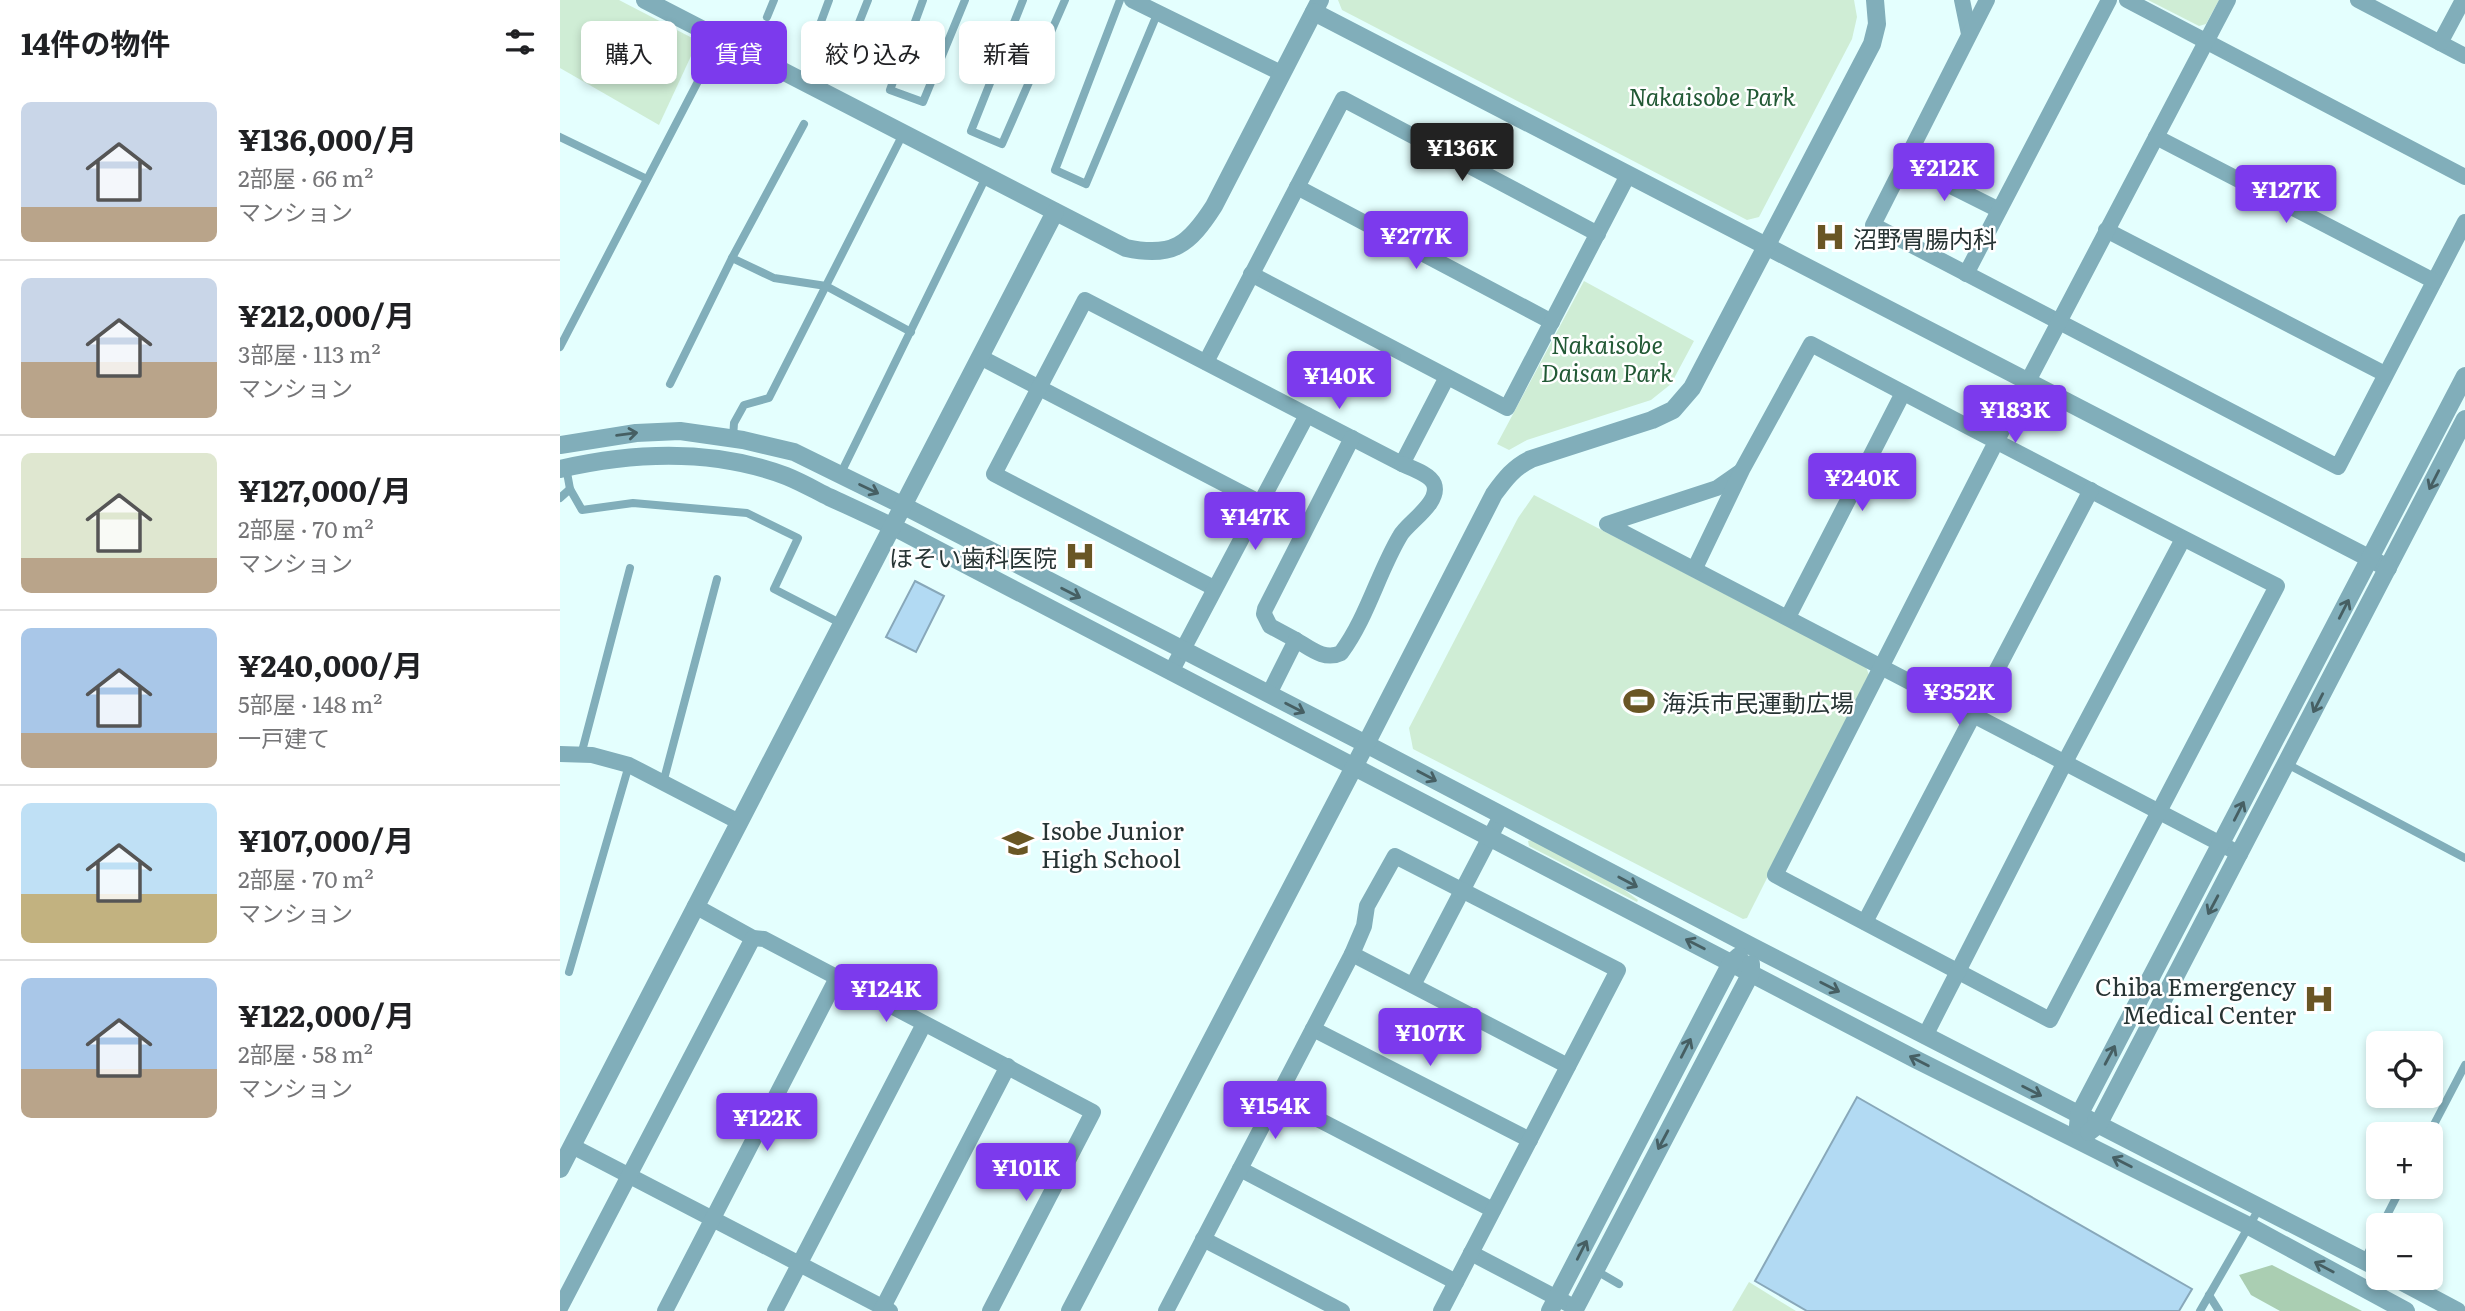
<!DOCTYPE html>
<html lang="ja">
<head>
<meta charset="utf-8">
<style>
	:root { --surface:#fff; --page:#f2f2f2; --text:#202124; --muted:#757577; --line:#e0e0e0; --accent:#7c3aed }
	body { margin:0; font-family:Literata,"Noto Sans JP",serif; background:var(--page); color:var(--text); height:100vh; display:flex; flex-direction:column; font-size:26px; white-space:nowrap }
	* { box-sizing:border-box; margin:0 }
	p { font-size:23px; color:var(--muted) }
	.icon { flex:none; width:38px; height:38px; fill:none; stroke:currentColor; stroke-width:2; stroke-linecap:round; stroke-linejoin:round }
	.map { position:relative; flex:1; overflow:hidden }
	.sheet { display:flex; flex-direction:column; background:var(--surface); width:560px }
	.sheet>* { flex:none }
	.banner { position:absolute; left:21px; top:21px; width:665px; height:63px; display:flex; gap:14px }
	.controls { position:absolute; left:1806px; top:1031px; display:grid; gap:14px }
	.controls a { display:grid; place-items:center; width:77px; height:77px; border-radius:10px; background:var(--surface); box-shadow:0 4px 10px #0003; font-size:35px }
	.price { position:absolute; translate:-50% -60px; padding:0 16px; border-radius:7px; background:var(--accent); color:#fff; font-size:23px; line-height:46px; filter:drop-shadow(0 2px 4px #0008) }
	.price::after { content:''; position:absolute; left:50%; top:42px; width:21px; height:16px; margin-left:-10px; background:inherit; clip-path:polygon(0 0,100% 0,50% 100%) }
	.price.current { background:#222; color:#fff }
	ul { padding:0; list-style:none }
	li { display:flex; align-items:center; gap:21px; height:175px; padding:0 21px }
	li+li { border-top:2px solid var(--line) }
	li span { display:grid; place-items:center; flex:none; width:196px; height:140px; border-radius:10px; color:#555 }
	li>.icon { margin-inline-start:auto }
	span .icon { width:84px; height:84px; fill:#fffc; stroke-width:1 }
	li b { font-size:30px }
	h2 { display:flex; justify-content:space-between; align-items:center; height:84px; padding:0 21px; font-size:30px }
	.tag { padding:0 24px; border-radius:10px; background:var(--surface); box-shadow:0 4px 10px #0003; font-size:24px; line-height:63px }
	.tag.current { background:var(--accent); color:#fff }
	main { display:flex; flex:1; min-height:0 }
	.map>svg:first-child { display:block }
</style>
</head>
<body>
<main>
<section class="sheet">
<h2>14件の物件<svg class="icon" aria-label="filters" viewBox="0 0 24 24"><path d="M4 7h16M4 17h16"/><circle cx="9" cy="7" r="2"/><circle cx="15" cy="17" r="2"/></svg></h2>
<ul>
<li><span style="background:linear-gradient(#c9d6e8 75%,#b9a48a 0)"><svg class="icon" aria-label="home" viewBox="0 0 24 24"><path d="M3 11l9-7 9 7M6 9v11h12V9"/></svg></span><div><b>¥136,000/月</b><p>2部屋 · 66 m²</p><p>マンション</p></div></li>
<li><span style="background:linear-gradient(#c9d6e8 60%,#b9a48a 0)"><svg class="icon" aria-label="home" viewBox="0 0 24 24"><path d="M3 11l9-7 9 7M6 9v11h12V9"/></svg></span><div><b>¥212,000/月</b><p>3部屋 · 113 m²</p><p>マンション</p></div></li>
<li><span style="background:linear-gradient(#dfe7d0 75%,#b9a48a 0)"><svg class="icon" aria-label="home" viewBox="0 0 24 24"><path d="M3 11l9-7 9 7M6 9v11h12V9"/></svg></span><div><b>¥127,000/月</b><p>2部屋 · 70 m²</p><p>マンション</p></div></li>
<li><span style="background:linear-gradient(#a9c7e8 75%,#b9a48a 0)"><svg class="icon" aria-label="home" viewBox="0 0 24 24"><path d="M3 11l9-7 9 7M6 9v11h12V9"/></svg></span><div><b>¥240,000/月</b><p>5部屋 · 148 m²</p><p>一戸建て</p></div></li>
<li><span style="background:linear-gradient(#bfe0f5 65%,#c2b280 0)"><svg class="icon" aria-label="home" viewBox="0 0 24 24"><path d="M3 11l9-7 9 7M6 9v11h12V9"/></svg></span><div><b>¥107,000/月</b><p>2部屋 · 70 m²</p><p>マンション</p></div></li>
<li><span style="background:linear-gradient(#a9c7e8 65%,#b9a48a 0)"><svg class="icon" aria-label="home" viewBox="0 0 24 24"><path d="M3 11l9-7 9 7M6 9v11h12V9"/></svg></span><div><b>¥122,000/月</b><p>2部屋 · 58 m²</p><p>マンション</p></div></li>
</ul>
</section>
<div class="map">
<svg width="1905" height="1311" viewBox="0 0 1905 1311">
	<rect width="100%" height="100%" fill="#e4fffe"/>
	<!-- green -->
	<g fill="#cfedd5">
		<path d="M0,0H59L138,41L99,125L0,68Z"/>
		<path d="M778,0H1294L1297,17L1292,39L1199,217L1187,220L782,10Z"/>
		<path d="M1588,0H1659L1646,24L1639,26Z"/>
		<path d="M1024,281L1134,341L1111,384L1091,400L967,440L949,450L937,444Z"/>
		<path d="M974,495L1306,667L1309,675L1187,918L1183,919L853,749L849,728L958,518Z"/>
		<path d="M972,840L1063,889L1078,900L1077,902L969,846L968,841Z"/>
		<path d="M1189,1282L1236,1311H1172Z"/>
	</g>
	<!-- forest -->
	<path fill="#aaceb2" d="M1712,1265L1802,1311H1720L1691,1295L1679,1275Z"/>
	<!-- water -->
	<g fill="#b2daf3" stroke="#88a8ba" stroke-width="2">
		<path d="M355,581L384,596L356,652L326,637Z"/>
		<path d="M1297,1097L1632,1289L1619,1311H1247L1195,1281Z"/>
	</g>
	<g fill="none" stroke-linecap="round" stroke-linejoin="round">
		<!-- service -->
		<g stroke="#81aeba" stroke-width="8">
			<path d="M269,0L252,46L285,58L308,0"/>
			<path d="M363,0L330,90L363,102L405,0"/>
			<path d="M463,0L411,131L442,144L505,0"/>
			<path d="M560,0L495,170L526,184L598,12"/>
			<path d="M207,17L214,0"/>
			<path d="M0,137L87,179"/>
			<path d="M172,258L244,124"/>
			<path d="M0,347L160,39"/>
			<path d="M110,384L172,258L214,278L266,286L351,332"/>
			<path d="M173,438L174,423L184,405L209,398L343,134"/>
			<path d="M6,467L10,489L22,510L73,503L187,513L238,538L214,589L282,624"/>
			<path d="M280,475L426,177"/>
			<path d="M0,498L10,489"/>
			<path d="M21,755L70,568"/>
			<path d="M1727,764L1905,858"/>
			<path d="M103,783L157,579"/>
			<path d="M9,972L69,765"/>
			<path d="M1869,1134L1905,1065"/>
			<path d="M1822,1225L1842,1186"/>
			<path d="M1804,1261L1818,1233"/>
			<path d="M1035,1270L1059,1284"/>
			<path d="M1649,1295L1659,1311"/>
			<path d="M1640,1311L1700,1207"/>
		</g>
		<!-- minor -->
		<g stroke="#81aeba" stroke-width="16">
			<path d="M572,0L721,73"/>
			<path d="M1402,0L1409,34"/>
			<path d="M1427,0L1313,225L1778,467L1905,222"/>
			<path d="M1567,0L1905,177"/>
			<path d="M1798,0L1905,56"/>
			<path d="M1880,43L1903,0"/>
			<path d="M1596,137L1874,281"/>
			<path d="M1345,163L1439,210"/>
			<path d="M737,187L992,322"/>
			<path d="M1546,230L1825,374"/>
			<path d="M691,274L947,408L1068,175"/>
			<path d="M1406,274L1549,0"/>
			<path d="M420,357L701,503"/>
			<path d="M646,362L783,99L1038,234"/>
			<path d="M1180,472L1157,488L1047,524L1680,854"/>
			<path d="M1135,568L1182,470L1251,344C1406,426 1561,507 1717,586L1490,1020L1215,875L1436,442L1668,0"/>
			<path d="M654,588L434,474L525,300L842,464L887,377"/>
			<path d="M1228,617L1343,393"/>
			<path d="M736,640L710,626L704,614L705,609L792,438"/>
			<path d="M611,672L747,415"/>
			<path d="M709,694L736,640C751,649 765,661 781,653C807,618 818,573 840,536C847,523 881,503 874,484C870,474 851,468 842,464"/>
			<path d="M0,754L32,755L69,765L179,822"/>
			<path d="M135,906L193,938L204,939L533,1112L430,1311"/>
			<path d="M1305,922L1531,490"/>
			<path d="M792,954L1008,1066"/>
			<path d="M853,985L941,816"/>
			<path d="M753,1029L970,1140"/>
			<path d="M1365,1036L1505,762L1623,539"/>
			<path d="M717,1098L933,1210"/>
			<path d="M12,1146L330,1311"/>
			<path d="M680,1169L896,1282"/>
			<path d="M643,1239L782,1311"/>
			<path d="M911,1253L1016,1308"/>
			<path d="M0,1308L193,938"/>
			<path d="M105,1311L277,978"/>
			<path d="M215,1311L364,1024"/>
			<path d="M321,1311L448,1066"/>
			<path d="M606,1311L792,954L804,926L807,906L835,856L1058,970L881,1311"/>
		</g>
		<!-- tertiary -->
		<g stroke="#81aeba" stroke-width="18">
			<path d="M85,0L566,248C613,258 629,245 654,206L760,0"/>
			<path d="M754,12L1828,568"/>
			<path d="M0,445L76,433L120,431L183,440L234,452L344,506L806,744L1191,946L1818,1268"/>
			<path d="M0,469C74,452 154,449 226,476C241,482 255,490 269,497C297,510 324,522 351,536L1355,1059L1689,1226L1846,1311"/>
			<path d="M1518,1126L1519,1115L1905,376"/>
			<path d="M1529,1132L1538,1125L1905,419"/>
			<path d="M0,1169L495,212"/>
			<path d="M1835,1278L1897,1311"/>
			<path d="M510,1311L806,744L934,494C945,479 954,467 971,459L1092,420L1113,410L1132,388L1312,44L1317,24L1315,0"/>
			<path d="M990,1311L1171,963L1179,956"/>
			<path d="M1014,1311L1191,973V964"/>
		</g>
	</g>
	<!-- one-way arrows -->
	<defs><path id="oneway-shaft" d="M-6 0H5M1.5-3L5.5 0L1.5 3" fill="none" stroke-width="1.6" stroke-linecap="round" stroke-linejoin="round" transform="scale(1.75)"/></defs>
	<g stroke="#465f63">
		<use href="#oneway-shaft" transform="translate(67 434) rotate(-7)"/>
		<use href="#oneway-shaft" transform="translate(1874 480) rotate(117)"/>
		<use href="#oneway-shaft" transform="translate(309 489) rotate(26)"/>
		<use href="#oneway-shaft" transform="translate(511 593) rotate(27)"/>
		<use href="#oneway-shaft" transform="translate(1784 609) rotate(-63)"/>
		<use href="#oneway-shaft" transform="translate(1758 703) rotate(117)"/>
		<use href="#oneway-shaft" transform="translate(735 708) rotate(27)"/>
		<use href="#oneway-shaft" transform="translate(867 776) rotate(28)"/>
		<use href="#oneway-shaft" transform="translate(1679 811) rotate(-63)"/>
		<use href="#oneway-shaft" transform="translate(1068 882) rotate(28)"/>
		<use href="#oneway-shaft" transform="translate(1653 905) rotate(118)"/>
		<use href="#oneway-shaft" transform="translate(1135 944) rotate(-153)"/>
		<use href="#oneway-shaft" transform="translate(1270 987) rotate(27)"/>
		<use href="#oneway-shaft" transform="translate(1126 1048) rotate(-63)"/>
		<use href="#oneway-shaft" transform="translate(1550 1055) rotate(-62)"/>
		<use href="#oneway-shaft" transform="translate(1359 1061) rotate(-153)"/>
		<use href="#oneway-shaft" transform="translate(1472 1091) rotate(27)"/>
		<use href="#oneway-shaft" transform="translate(1103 1140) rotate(118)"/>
		<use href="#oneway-shaft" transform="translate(1562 1162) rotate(-153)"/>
		<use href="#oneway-shaft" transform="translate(1022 1250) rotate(-63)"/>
		<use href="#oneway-shaft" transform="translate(1764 1267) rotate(-152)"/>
	</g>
	<!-- icons -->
	<defs>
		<g id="hospital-bare" transform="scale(2.415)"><path d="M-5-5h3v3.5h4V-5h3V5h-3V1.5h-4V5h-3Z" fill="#695624" stroke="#fff" stroke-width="2.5" paint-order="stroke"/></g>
		<g id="stadium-bare" transform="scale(2.415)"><path d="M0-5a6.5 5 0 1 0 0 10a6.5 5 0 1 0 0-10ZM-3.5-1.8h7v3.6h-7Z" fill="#695624" stroke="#fff" stroke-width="2.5" paint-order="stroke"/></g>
		<g id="school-bare" transform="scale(2.415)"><path d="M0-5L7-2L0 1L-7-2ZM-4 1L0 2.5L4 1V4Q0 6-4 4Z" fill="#695624" stroke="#fff" stroke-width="2.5" paint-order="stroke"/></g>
	</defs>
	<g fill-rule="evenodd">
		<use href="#hospital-bare" x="1270" y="237"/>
		<use href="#hospital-bare" x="520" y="556"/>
		<use href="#stadium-bare" x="1079" y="701"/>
		<use href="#school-bare" x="458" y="843"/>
		<use href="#hospital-bare" x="1759" y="999"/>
	</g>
	<g text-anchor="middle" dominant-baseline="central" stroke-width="5" stroke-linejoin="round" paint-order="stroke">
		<!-- park labels -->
		<g font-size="24" font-style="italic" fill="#225935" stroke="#fff">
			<text x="1152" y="95">Nakaisobe Park</text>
			<text x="1047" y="343">Nakaisobe<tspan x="1047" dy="28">Daisan Park</tspan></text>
		</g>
		<!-- poi labels -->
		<g font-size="24" fill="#273434" stroke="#fff" text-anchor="start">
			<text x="1293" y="237">沼野胃腸内科</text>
			<text x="497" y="556" text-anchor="end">ほそい歯科医院</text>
			<text x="1102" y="701">海浜市民運動広場</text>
			<text x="481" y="829">Isobe Junior<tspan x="481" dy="28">High School</tspan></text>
			<text x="1736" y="985" text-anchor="end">Chiba Emergency<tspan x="1736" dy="28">Medical Center</tspan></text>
		</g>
	</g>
</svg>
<div class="controls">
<a><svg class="icon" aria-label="locate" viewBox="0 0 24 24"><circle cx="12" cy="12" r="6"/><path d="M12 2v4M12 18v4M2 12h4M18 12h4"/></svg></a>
<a>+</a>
<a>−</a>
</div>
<b class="price current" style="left:902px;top:183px">¥136K</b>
<b class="price" style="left:1384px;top:203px">¥212K</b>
<b class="price" style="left:1726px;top:225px">¥127K</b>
<b class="price" style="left:856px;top:271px">¥277K</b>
<b class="price" style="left:779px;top:411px">¥140K</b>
<b class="price" style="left:1455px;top:445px">¥183K</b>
<b class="price" style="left:1302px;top:513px">¥240K</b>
<b class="price" style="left:695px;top:552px">¥147K</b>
<b class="price" style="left:1399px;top:727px">¥352K</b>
<b class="price" style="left:326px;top:1024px">¥124K</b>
<b class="price" style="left:870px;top:1068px">¥107K</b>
<b class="price" style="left:715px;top:1141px">¥154K</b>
<b class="price" style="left:207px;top:1153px">¥122K</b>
<b class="price" style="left:466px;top:1203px">¥101K</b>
<div class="banner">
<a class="tag">購入</a>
<a class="tag current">賃貸</a>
<a class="tag">絞り込み</a>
<a class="tag">新着</a>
</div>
</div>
</main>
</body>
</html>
